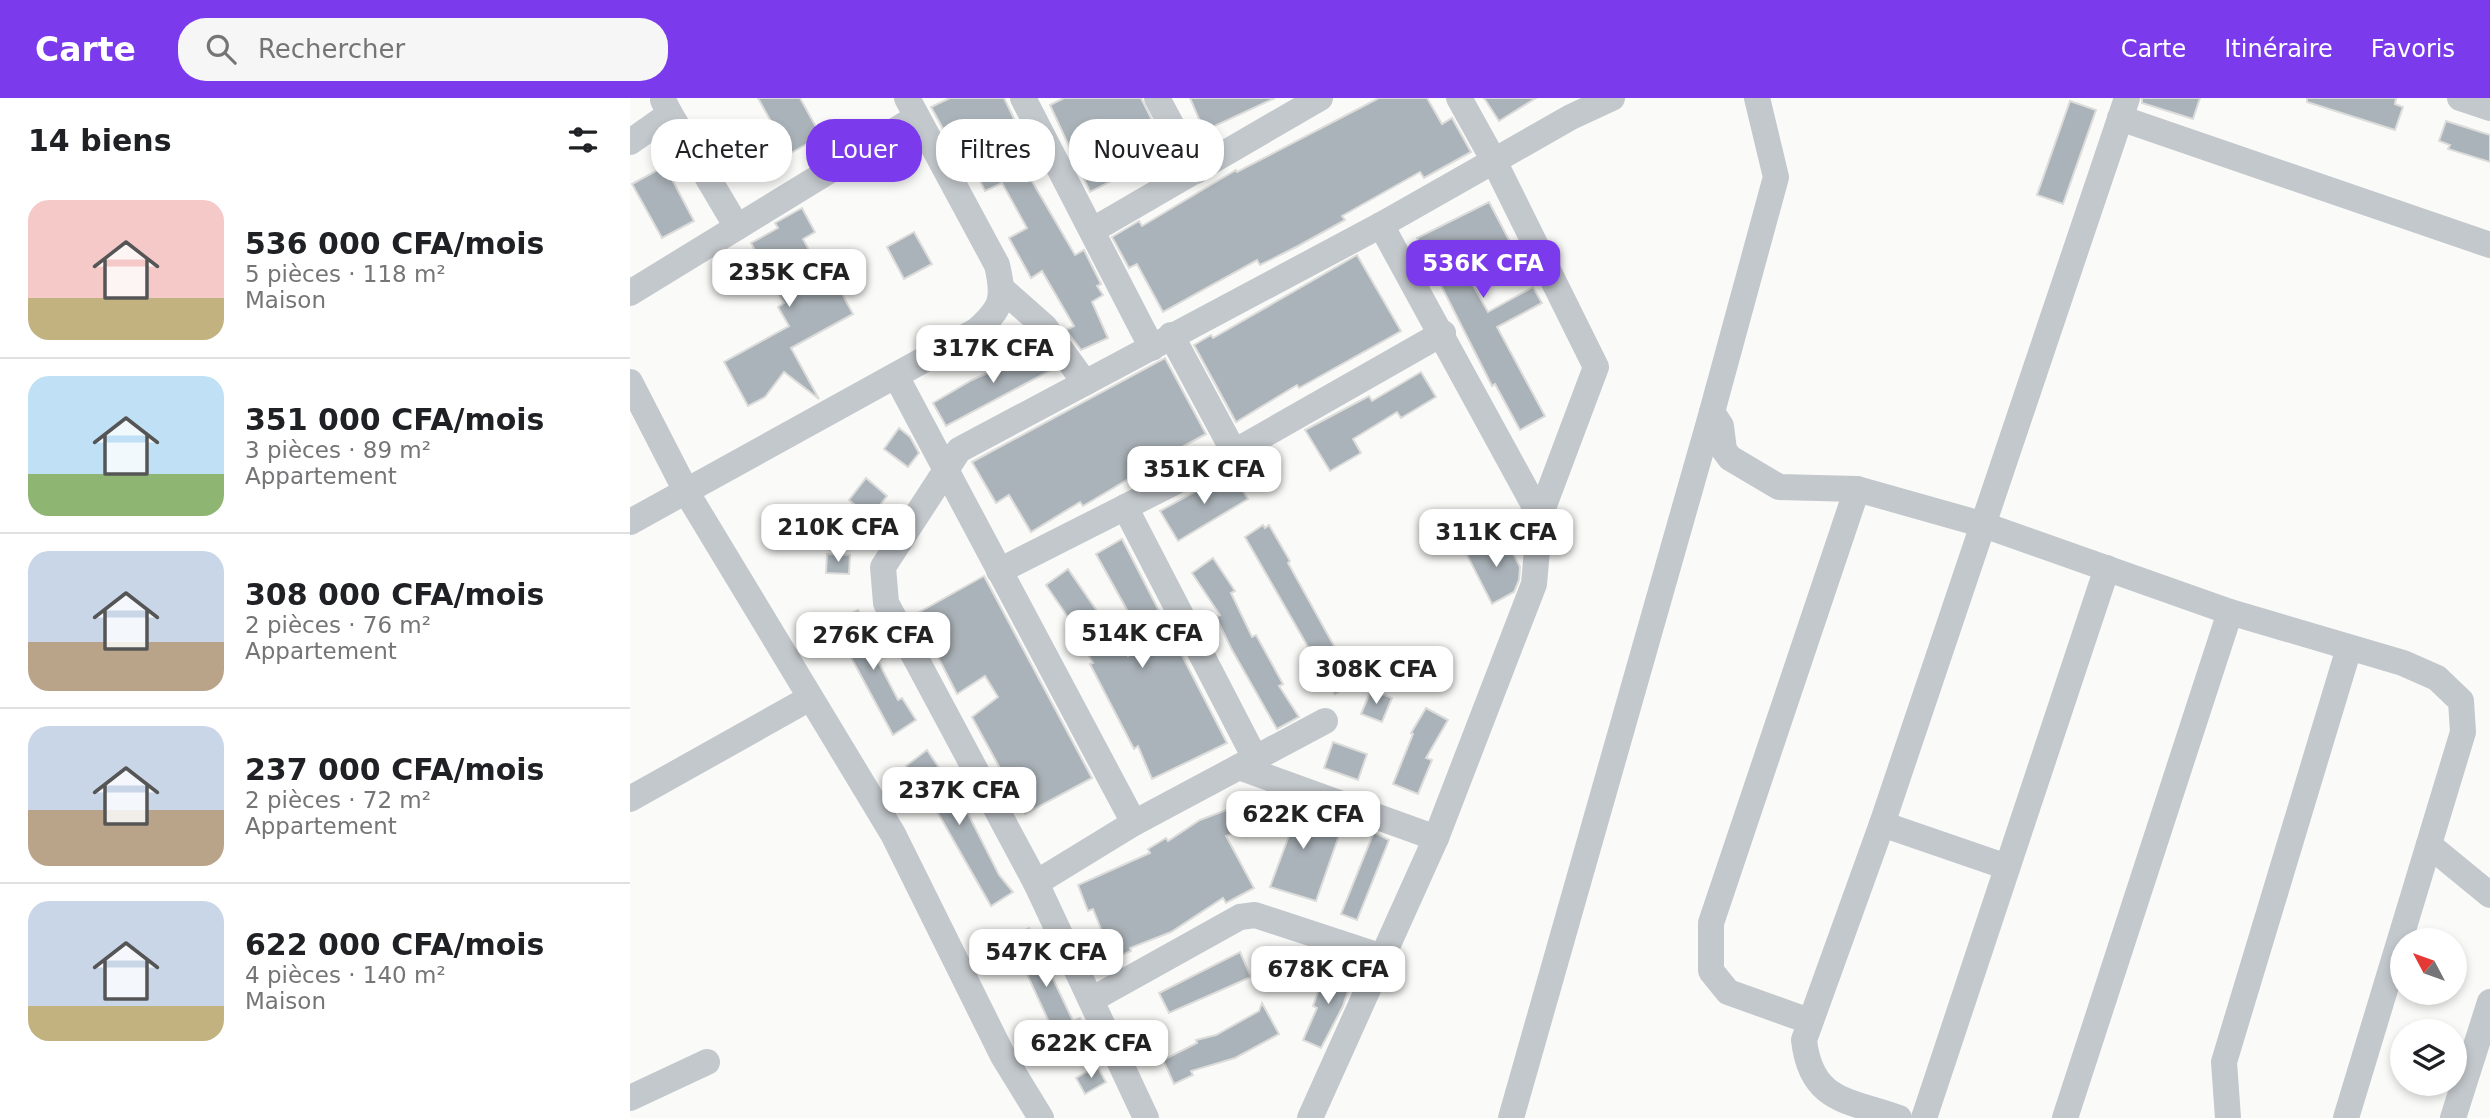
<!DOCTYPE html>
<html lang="fr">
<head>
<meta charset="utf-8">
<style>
	:root { --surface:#fff; --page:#f6f6f6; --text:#202124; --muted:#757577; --line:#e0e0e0; --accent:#7c3aed }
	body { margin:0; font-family:"DejaVu Sans",sans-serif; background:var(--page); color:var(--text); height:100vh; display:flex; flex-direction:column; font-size:26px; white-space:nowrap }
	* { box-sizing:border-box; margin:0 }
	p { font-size:23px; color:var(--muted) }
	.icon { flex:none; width:38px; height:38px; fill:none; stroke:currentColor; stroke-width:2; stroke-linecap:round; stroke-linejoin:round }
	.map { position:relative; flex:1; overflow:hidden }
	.details { display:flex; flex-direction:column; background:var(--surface); width:630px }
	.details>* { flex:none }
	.top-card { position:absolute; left:21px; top:21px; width:665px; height:63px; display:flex; gap:14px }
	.needle { width:46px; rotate:311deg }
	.tools { position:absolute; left:1760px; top:830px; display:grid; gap:14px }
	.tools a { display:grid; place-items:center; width:77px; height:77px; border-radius:50%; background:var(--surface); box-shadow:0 4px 10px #0003; font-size:35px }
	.price { position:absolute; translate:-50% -60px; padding:0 16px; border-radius:14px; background:#fff; color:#222; font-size:23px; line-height:46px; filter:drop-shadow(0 2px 4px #0008) }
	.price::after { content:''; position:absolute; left:50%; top:42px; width:21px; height:16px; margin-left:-10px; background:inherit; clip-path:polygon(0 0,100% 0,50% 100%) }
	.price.on { background:var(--accent); color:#fff }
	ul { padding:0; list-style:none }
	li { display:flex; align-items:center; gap:21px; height:175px; padding:0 28px }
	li+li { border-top:2px solid var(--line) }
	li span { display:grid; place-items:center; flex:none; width:196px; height:140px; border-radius:21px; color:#555 }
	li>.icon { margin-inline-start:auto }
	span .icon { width:84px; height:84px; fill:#fffc; stroke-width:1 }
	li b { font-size:30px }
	h2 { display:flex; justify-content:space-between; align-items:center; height:84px; padding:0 28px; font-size:30px }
	.pill { padding:0 24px; border-radius:28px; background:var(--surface); box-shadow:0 4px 10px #0003; font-size:24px; line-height:63px }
	.pill.on { background:var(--accent); color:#fff }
	header { display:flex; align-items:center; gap:42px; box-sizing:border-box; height:98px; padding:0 35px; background:var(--accent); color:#fff }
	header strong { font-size:33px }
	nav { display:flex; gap:38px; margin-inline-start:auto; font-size:24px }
	.search { width:490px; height:63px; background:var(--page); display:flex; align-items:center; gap:18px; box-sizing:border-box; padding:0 24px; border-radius:28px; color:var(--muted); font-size:26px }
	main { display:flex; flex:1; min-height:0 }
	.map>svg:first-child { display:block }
</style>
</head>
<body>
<header>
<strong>Carte</strong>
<div class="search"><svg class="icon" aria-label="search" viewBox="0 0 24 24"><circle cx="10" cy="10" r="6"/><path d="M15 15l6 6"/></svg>Rechercher</div>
<nav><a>Carte</a><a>Itinéraire</a><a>Favoris</a></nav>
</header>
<main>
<section class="details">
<h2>14 biens<svg class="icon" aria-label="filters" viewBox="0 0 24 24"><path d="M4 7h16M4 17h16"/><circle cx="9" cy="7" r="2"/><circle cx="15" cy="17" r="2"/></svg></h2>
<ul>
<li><span style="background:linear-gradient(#f6c9c9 70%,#c2b280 0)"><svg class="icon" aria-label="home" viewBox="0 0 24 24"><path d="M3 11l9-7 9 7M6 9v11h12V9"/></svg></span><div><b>536 000 CFA/mois</b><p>5 pièces · 118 m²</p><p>Maison</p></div></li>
<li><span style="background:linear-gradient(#bfe0f5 70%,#8fb573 0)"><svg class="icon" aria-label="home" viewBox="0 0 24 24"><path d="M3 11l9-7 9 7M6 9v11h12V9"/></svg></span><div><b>351 000 CFA/mois</b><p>3 pièces · 89 m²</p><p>Appartement</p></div></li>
<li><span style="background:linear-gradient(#c9d6e8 65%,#b9a48a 0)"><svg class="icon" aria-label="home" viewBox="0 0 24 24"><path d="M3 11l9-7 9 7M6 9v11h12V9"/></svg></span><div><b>308 000 CFA/mois</b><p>2 pièces · 76 m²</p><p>Appartement</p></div></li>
<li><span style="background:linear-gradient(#c9d6e8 60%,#b9a48a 0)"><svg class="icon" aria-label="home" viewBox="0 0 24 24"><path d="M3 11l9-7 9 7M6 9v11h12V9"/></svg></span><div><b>237 000 CFA/mois</b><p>2 pièces · 72 m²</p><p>Appartement</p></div></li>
<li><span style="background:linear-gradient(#c9d6e8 75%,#c2b280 0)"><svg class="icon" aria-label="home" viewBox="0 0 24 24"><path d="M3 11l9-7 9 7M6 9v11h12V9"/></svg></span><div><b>622 000 CFA/mois</b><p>4 pièces · 140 m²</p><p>Maison</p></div></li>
</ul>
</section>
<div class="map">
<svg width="1860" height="1020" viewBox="0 0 1860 1020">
	<rect width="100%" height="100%" fill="#fafaf8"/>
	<!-- building -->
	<g fill="#aab3b9" stroke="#dcdcda" stroke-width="2">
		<path d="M128,0H170L191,38L159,56Z"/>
		<path d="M320,0H374L407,68L396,73L445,157L454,152L471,186L467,188L473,197L462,204L478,240L451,252L436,232L444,228L412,173L401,180L379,140L397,130L372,85L355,93L335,52L327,56L301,9Z"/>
		<path d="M434,0H511L538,54L460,94L420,7Z"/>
		<path d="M560,0H645L574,33Z"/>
		<path d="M749,0H797L812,26L822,20L841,54L794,80L790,74L712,118L715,122L668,148L630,167L627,162L533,214L507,166L499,170L482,139L509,123L512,128L606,72L607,74Z"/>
		<path d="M854,0H906L869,23Z"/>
		<path d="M1512,0H1570L1563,21L1512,5Z"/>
		<path d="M1677,0H1766L1765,6L1773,9L1765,32L1677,4Z"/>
		<path d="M1440,3L1466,12L1433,106L1407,97Z"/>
		<path d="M1816,23L1860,37V64L1818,51L1820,47L1809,43Z"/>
		<path d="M35,68L64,123L32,140L2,86Z"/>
		<path d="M859,104L888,159L841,184L858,214L903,189L912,205L867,229L915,318L890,332L865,286L862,288L853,270L787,140Z"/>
		<path d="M172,110L185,134L173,141L196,183L203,179L223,216L161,250L189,301L154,274L135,299L118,308L94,264L159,228L148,209L154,205L121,145L148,130L145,125Z"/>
		<path d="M284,134L302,166L274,181L257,149Z"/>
		<path d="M727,157L771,233L669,290L667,287L606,324L564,247L581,237L583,240Z"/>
		<path d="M408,246L425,270L316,328L303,305L342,282L390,261L388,256Z"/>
		<path d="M535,260L576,336L499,378L500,380L453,408L450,404L401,434L379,397L366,405L342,364Z"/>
		<path d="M791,274L806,299L771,320L767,314L723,341L731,355L700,373L675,332L739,298L742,303Z"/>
		<path d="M269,330L280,339L289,355L278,369L254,351Z"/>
		<path d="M601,374L618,401L548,443L530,413Z"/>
		<path d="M236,380L257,398L240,420L219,402Z"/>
		<path d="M633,427L635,430L639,427L660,463L658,465L724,584L705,596L615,439Z"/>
		<path d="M874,438L890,469L889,482L884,494L862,506L837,457Z"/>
		<path d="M492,441L597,645L522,681L508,648L504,651L460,566L463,565L444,532L446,531L416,487L438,471L498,558L516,546L466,456Z"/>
		<path d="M197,456L220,457L219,476L196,475Z"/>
		<path d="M583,460L605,493L601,495L622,539L626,537L653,586L649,588L669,619L647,631L601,550L586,519L590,517L562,475Z"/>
		<path d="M354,478L462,680L395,716L342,619L368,599L355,578L327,596L286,516Z"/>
		<path d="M228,512L240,535L235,538L268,602L272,600L286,622L263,637L203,526Z"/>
		<path d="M741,592L762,600L752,624L731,616Z"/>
		<path d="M796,610L818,622L796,660L802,662L788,696L763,686L783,636L781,635Z"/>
		<path d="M703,644L737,656L728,682L694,670Z"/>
		<path d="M297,652L332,704L369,777L383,794L361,808L296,694L276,668Z"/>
		<path d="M612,706L621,728L596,738L624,790L596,805L593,800L541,834L500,850L501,853L483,861L463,811L458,813L448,787L520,755L518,751L536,740L538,743L570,722Z"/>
		<path d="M643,706L713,726L686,803L640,789L660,735L636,728Z"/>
		<path d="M744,734L759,742L727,822L711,816Z"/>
		<path d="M399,830L443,923L450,920L458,937L431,950L390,861L387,863L376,842Z"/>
		<path d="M610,854L621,879L539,915L529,895Z"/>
		<path d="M704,871L723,877L713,908L691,950L673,942L687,910L683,908L694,877Z"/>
		<path d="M632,905L649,936L605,960L561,973L563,977L544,986L533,962L567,945L566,942L586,937L629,913Z"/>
		<path d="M467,968L476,984L455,996L446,980Z"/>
	</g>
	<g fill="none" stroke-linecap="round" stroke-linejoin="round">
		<!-- minor -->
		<g stroke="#c3c8cc" stroke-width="26">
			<path d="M393,0L522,250"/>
			<path d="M527,0L566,73"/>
			<path d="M829,0L864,63L966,269L910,418"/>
			<path d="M1127,0L1146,79L1082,314L1091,328L1094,352L1100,360L1149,389L1227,391L1351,426L1600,514L1773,565L1807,580L1831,603L1833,634L1716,1020"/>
			<path d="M1830,0L1860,10"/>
			<path d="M40,16L107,129"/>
			<path d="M1490,20L1860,147"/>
			<path d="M0,44L40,16L33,2"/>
			<path d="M463,132L690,0"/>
			<path d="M372,191L415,229L455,285"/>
			<path d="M0,195L287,19"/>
			<path d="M541,237L604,354"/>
			<path d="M266,278L504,725"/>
			<path d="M0,284L57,395L263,736L373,958L411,1020"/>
			<path d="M495,409L625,660"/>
			<path d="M0,424L346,233C372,210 375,201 367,167L277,0"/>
			<path d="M369,473L604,354L813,235"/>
			<path d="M609,669L806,740"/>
			<path d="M0,701L180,600"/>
			<path d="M1252,726L1377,769"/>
			<path d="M1799,747L1860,797"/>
			<path d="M406,785L504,725L695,623"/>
			<path d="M461,902L610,819L625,817L753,859"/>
			<path d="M1179,923L1098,894L1081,873V825L1227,391"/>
			<path d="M0,1000L77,964"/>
			<path d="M516,1020L406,785L256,505L253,469L329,352L751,127L941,19L982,0"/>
			<path d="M680,1020L806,740L904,486L910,418L751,127"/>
			<path d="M881,1020L1082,314"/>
			<path d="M1269,1020C1218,1002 1181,1004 1174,942L1252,726L1497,0"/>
			<path d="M1294,1020L1477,470"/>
			<path d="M1435,1020L1600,514"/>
			<path d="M1598,1020L1594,964L1719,550"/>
			<path d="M1823,1020L1860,904"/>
		</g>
	</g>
</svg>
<div class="tools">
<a><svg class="needle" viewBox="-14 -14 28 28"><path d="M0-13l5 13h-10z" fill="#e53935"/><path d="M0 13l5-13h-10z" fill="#757577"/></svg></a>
<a><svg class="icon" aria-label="layers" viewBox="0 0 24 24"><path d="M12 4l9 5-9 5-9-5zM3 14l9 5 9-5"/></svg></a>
</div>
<b class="price on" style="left:853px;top:202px">536K CFA</b>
<b class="price" style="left:159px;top:211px">235K CFA</b>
<b class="price" style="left:363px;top:287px">317K CFA</b>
<b class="price" style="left:574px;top:408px">351K CFA</b>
<b class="price" style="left:208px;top:466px">210K CFA</b>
<b class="price" style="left:866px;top:471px">311K CFA</b>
<b class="price" style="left:512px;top:572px">514K CFA</b>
<b class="price" style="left:243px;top:574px">276K CFA</b>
<b class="price" style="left:746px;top:608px">308K CFA</b>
<b class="price" style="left:329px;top:729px">237K CFA</b>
<b class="price" style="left:673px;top:753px">622K CFA</b>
<b class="price" style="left:416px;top:891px">547K CFA</b>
<b class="price" style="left:698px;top:908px">678K CFA</b>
<b class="price" style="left:461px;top:982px">622K CFA</b>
<div class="top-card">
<a class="pill">Acheter</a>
<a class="pill on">Louer</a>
<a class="pill">Filtres</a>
<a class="pill">Nouveau</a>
</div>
</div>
</main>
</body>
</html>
